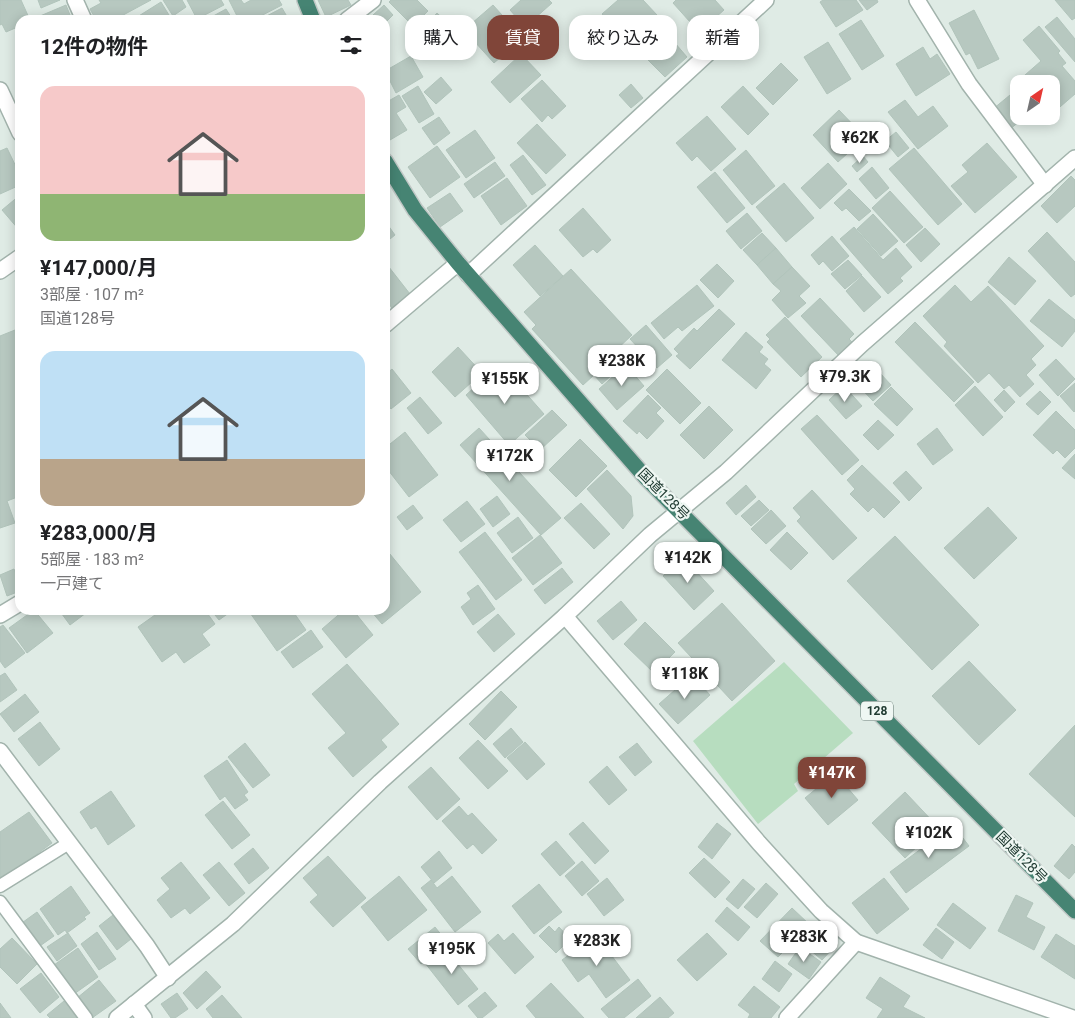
<!DOCTYPE html>
<html lang="ja">
<head>
<meta charset="utf-8">
<style>
	:root { --surface:#fff; --page:#f6f6f6; --text:#202124; --muted:#757577; --accent:#804539 }
	body { margin:0; font-family:Roboto,"Noto Sans JP",sans-serif; background:var(--page); color:var(--text); height:100vh; display:flex; flex-direction:column; font-size:19px; white-space:nowrap }
	* { box-sizing:border-box; margin:0 }
	p { font-size:16px; color:var(--muted) }
	.icon { flex:none; width:28px; height:28px; fill:none; stroke:currentColor; stroke-width:2; stroke-linecap:round; stroke-linejoin:round }
	.map { position:relative; flex:1; overflow:hidden }
	.sheet { position:absolute; left:15px; top:15px; width:375px; height:600px; display:flex; flex-direction:column; background:var(--surface); border-radius:15px; box-shadow:0 2px 12px #0003 }
	.sheet>* { flex:none }
	.guide { position:absolute; left:405px; top:15px; width:475px; height:45px; display:flex; gap:10px }
	.needle { width:32px; rotate:34deg }
	.fabs { position:absolute; left:1010px; top:75px; display:grid; gap:10px }
	.fabs a { display:grid; place-items:center; width:50px; height:50px; border-radius:10px; background:var(--surface); box-shadow:0 2px 12px #0003; font-size:25px }
	.price { position:absolute; translate:-50% -42px; padding:0 11px; border-radius:10px; background:#fff; color:#222; font-size:16px; line-height:32px; filter:drop-shadow(0 1px 2px #0008) }
	.price::after { content:''; position:absolute; left:50%; top:30px; width:15px; height:11px; margin-left:-8px; background:inherit; clip-path:polygon(0 0,100% 0,50% 100%) }
	.price.on { background:var(--accent); color:#fff }
	ul { padding:0; list-style:none }
	li { display:grid; align-content:center; gap:10px; height:265px; padding:0 25px }
	li span { display:grid; place-items:center; height:155px; border-radius:15px; color:#555 }
	li>.icon { margin-inline-start:auto }
	span .icon { width:90px; height:90px; fill:#fffc; stroke-width:1 }
	li b { font-size:21px }
	h2 { display:flex; justify-content:space-between; align-items:center; height:60px; padding:0 25px; font-size:21px }
	.chip { padding:0 18px; border-radius:15px; background:var(--surface); box-shadow:0 2px 12px #0003; font-size:18px; line-height:45px }
	.chip.on { background:var(--accent); color:#fff }
	.map>svg:first-child { display:block }
</style>
</head>
<body>
<div class="map">
<svg width="1075" height="1018" viewBox="0 0 1075 1018">
	<rect width="100%" height="100%" fill="#dfebe5"/>
	<!-- green -->
	<path fill="#b7ddbf" d="M784,662L853,733L794,784L798,791L758,824L693,741Z"/>
	<!-- building -->
	<g fill="#b7c8c0" stroke="#b1c4bb">
		<path d="M0,0H21L30,20H20V26L6,32L2,24L0,25Z"/>
		<path d="M38,0H60L41,8Z"/>
		<path d="M99,0H151L114,20H96L90,9L101,3Z"/>
		<path d="M163,0H182L186,7L173,16Z"/>
		<path d="M187,0H221L224,5L197,19Z"/>
		<path d="M229,0H241L244,4L251,0H279L282,5L253,20H239Z"/>
		<path d="M318,0H348L351,5L326,17Z"/>
		<path d="M391,0H417L428,11L413,26L389,2Z"/>
		<path d="M521,0H549L552,3L525,27L510,10Z"/>
		<path d="M618,0H643L657,15L627,42L602,14Z"/>
		<path d="M676,0H715L724,10L699,32L673,3Z"/>
		<path d="M823,0H856L863,10L836,27L820,2Z"/>
		<path d="M859,0H877L878,2L867,10Z"/>
		<path d="M1055,0H1075V18L1072,20Z"/>
		<path d="M161,2L172,20H135L134,19Z"/>
		<path d="M66,5L72,20H33V19Z"/>
		<path d="M384,5L393,15L385,23V20H377L373,15Z"/>
		<path d="M493,5L511,25L505,30L517,43L494,63L464,30Z"/>
		<path d="M282,8L289,20H259Z"/>
		<path d="M226,9L233,20H206Z"/>
		<path d="M974,10L999,59L978,69L970,53L966,55L949,23Z"/>
		<path d="M437,13L459,34L441,52L420,31Z"/>
		<path d="M1057,17L1075,39V62L1045,27Z"/>
		<path d="M861,20L884,56L862,70L839,34Z"/>
		<path d="M653,25L666,39L669,36L687,57L665,77L632,44Z"/>
		<path d="M1039,26L1060,51L1058,53L1066,63L1062,66L1075,81V94L1053,113L1051,84H1019L1017,82L1041,61L1023,40Z"/>
		<path d="M600,29L619,51L609,60L589,38Z"/>
		<path d="M828,42L851,79L827,94L804,57Z"/>
		<path d="M923,47L930,59L937,54L950,74L916,96L896,64Z"/>
		<path d="M521,54L541,75L510,103L491,82Z"/>
		<path d="M411,56L423,77L396,93L385,71Z"/>
		<path d="M781,63L798,80L773,105L756,88Z"/>
		<path d="M441,77L452,90L436,104L424,92Z"/>
		<path d="M542,80L566,106L552,119L548,115L542,122L521,99Z"/>
		<path d="M631,84L643,98L631,108L619,95Z"/>
		<path d="M418,86L434,114L419,123L402,96Z"/>
		<path d="M743,86L769,114L748,135L721,107Z"/>
		<path d="M399,95L406,107L396,113L407,130L390,140L385,131V103Z"/>
		<path d="M1010,95L1019,106V116H1026L1009,130L993,109Z"/>
		<path d="M905,100L918,117L933,106L948,126L918,149L888,112Z"/>
		<path d="M839,110L859,131L843,147L848,153L838,162L813,135Z"/>
		<path d="M707,116L736,149L711,171L697,156L692,161L676,143Z"/>
		<path d="M439,117L450,133L434,145L422,128Z"/>
		<path d="M537,124L566,155L546,174L517,143Z"/>
		<path d="M475,130L495,158L466,178L446,150Z"/>
		<path d="M896,132L909,148L898,157L885,141Z"/>
		<path d="M987,143L1017,177L975,213L951,186L968,172L962,165Z"/>
		<path d="M437,146L460,177L430,198L408,167Z"/>
		<path d="M7,148L20,175V185L0,194V151Z"/>
		<path d="M914,148L962,204L938,225L889,169Z"/>
		<path d="M746,150L775,186L752,205L723,170Z"/>
		<path d="M523,155L546,185L532,195L510,165Z"/>
		<path d="M863,156L868,162L857,172L852,166Z"/>
		<path d="M495,162L505,176L474,198L464,184Z"/>
		<path d="M828,163L847,184L820,209L801,188Z"/>
		<path d="M872,167L889,188L876,199L859,179Z"/>
		<path d="M715,172L745,208L727,223L697,187Z"/>
		<path d="M1071,176L1075,180V206L1057,223L1041,206Z"/>
		<path d="M507,178L527,206L501,225L481,196Z"/>
		<path d="M784,183L814,218L786,242L756,207Z"/>
		<path d="M849,189L871,211L859,221L846,208L842,211L834,203Z"/>
		<path d="M890,191L923,227L904,243L872,208Z"/>
		<path d="M450,193L463,211L440,227L427,208Z"/>
		<path d="M20,195V231L2,210Z"/>
		<path d="M583,208L611,240L597,253L593,249L583,257L559,230Z"/>
		<path d="M747,213L762,231L741,249L726,231Z"/>
		<path d="M873,214L898,241L881,256L857,229Z"/>
		<path d="M385,221L395,235L385,243Z"/>
		<path d="M854,227L883,260L896,248L912,267L900,278L903,281L888,294L840,239Z"/>
		<path d="M925,228L940,244L921,262L906,245Z"/>
		<path d="M1047,232L1075,262V294L1071,297L1028,251Z"/>
		<path d="M762,233L776,248L757,265L743,250Z"/>
		<path d="M832,236L849,256L832,271L823,261L819,265L811,255Z"/>
		<path d="M535,245L563,276L540,296L513,265Z"/>
		<path d="M776,248L792,267L773,284L757,265Z"/>
		<path d="M1009,257L1036,281L1015,305L988,282Z"/>
		<path d="M848,260L862,275L845,289L831,274Z"/>
		<path d="M385,262L410,294L392,308L385,299Z"/>
		<path d="M717,264L734,281L718,298L700,280Z"/>
		<path d="M792,267L810,286L799,296L806,303L788,318L772,300L781,291L773,284Z"/>
		<path d="M571,269L632,335L615,351L625,363L602,384L594,375L583,385L532,329L536,325L524,312Z"/>
		<path d="M862,276L881,297L864,312L846,291Z"/>
		<path d="M697,285L714,306L682,331L678,327L664,339L651,323Z"/>
		<path d="M955,285L971,302L988,286L1044,346L1031,359L1036,365L1026,375L1034,384L1020,397L1009,385L1004,389L989,373L978,383L944,346L947,342L923,316Z"/>
		<path d="M820,298L854,334L849,339L854,344L840,357L801,316Z"/>
		<path d="M1049,299L1075,320V331L1062,347L1030,321Z"/>
		<path d="M719,309L735,324L690,369L676,356L679,354L674,349L694,328L697,331Z"/>
		<path d="M785,317L822,357L801,377L767,342L770,339L766,335Z"/>
		<path d="M915,322L974,382L954,402L895,342Z"/>
		<path d="M646,325L672,355L657,368L630,339Z"/>
		<path d="M20,328V496L7,501L15,523L0,528V336Z"/>
		<path d="M746,332L763,347L759,352L768,359L764,364L771,370L756,389L722,360Z"/>
		<path d="M458,347L482,373L455,397L432,372Z"/>
		<path d="M1056,359L1075,379L1058,396L1039,375Z"/>
		<path d="M869,361L891,385L873,401L851,378Z"/>
		<path d="M500,364L544,414L509,445L466,395Z"/>
		<path d="M626,365L644,386L617,410L599,389Z"/>
		<path d="M392,369L411,393L391,409L385,402V375Z"/>
		<path d="M667,369L701,403L680,424L646,390Z"/>
		<path d="M1075,383V411L1074,412L1060,396Z"/>
		<path d="M844,386L862,406L846,419L829,400Z"/>
		<path d="M975,386L1003,417L983,436L955,405Z"/>
		<path d="M891,387L913,409L897,426L874,404Z"/>
		<path d="M1004,390L1015,402L1005,412L994,400Z"/>
		<path d="M1040,391L1051,402L1038,415L1026,404Z"/>
		<path d="M648,395L661,408L656,413L664,421L647,439L639,431L637,434L623,421Z"/>
		<path d="M420,397L442,423L428,434L407,408Z"/>
		<path d="M709,406L733,430L704,459L680,435Z"/>
		<path d="M552,410L567,425L540,450L525,435Z"/>
		<path d="M1056,411L1075,430V448L1065,458L1057,450L1053,454L1033,435Z"/>
		<path d="M817,415L859,460L842,475L801,429Z"/>
		<path d="M878,420L894,435L878,450L863,435Z"/>
		<path d="M479,428L561,518L541,535L460,445Z"/>
		<path d="M937,428L953,450L933,465L917,444Z"/>
		<path d="M405,432L438,475L409,497L385,466V448Z"/>
		<path d="M580,439L607,466L576,497L549,470Z"/>
		<path d="M1075,454V479L1062,468Z"/>
		<path d="M862,465L900,502L884,518L873,507L868,512L850,494L855,489L847,480Z"/>
		<path d="M607,470L631,496L633,516L623,529L587,489Z"/>
		<path d="M906,471L922,488L909,501L893,483Z"/>
		<path d="M746,485L756,497L736,515L726,503Z"/>
		<path d="M812,490L857,538L833,560L797,521L801,517L793,508Z"/>
		<path d="M497,496L510,514L493,527L480,509Z"/>
		<path d="M759,500L769,510L751,526L741,516Z"/>
		<path d="M467,501L485,524L461,542L443,520Z"/>
		<path d="M581,503L610,534L594,549L564,518Z"/>
		<path d="M413,505L423,518L407,530L397,517Z"/>
		<path d="M988,507L1017,538L974,579L944,548Z"/>
		<path d="M771,510L786,526L766,544L751,529Z"/>
		<path d="M518,517L533,538L512,553L497,533Z"/>
		<path d="M485,532L522,580L496,600L459,552Z"/>
		<path d="M787,532L808,553L791,570L770,550Z"/>
		<path d="M540,535L562,563L533,585L512,558Z"/>
		<path d="M895,536L979,625L932,670L847,581Z"/>
		<path d="M385,548L421,592L382,624L370,610H385Z"/>
		<path d="M683,557L714,591L694,610L663,576Z"/>
		<path d="M562,568L573,582L545,604L534,590Z"/>
		<path d="M14,569L20,584V591L7,596L0,575Z"/>
		<path d="M478,585L495,609L473,625L461,607L471,599L467,593Z"/>
		<path d="M621,601L637,620L613,640L597,621Z"/>
		<path d="M722,603L775,661L732,701L678,643Z"/>
		<path d="M34,610L53,633L27,653L9,628Z"/>
		<path d="M59,610H90L70,625Z"/>
		<path d="M162,610H205L215,624L202,634L210,645L184,663L176,652L162,662L138,627Z"/>
		<path d="M211,610H233L219,620Z"/>
		<path d="M248,610H292L306,630L277,651Z"/>
		<path d="M344,610H353L373,635L346,658L322,629Z"/>
		<path d="M498,614L515,634L494,652L477,632Z"/>
		<path d="M645,622L675,652L654,673L624,644Z"/>
		<path d="M3,625L25,653L5,668L0,661V627Z"/>
		<path d="M311,630L323,647L293,668L281,652Z"/>
		<path d="M969,661L1016,710L979,745L932,696Z"/>
		<path d="M347,664L399,724L381,740L387,747L353,777L328,748L346,733L312,694Z"/>
		<path d="M5,673L17,690L0,702V676Z"/>
		<path d="M692,675L710,695L678,724L659,704Z"/>
		<path d="M501,691L517,707L485,740L469,724Z"/>
		<path d="M25,694L39,712L14,732L0,714Z"/>
		<path d="M40,722L60,749L39,766L18,739Z"/>
		<path d="M1075,725V817L1029,774Z"/>
		<path d="M511,728L523,742L505,758L493,744Z"/>
		<path d="M478,740L508,771L488,789L459,758Z"/>
		<path d="M525,742L545,764L527,780L507,758Z"/>
		<path d="M245,743L270,775L253,788L228,757Z"/>
		<path d="M637,743L652,762L635,776L619,757Z"/>
		<path d="M227,760L248,792L244,795L248,800L235,809L225,796L220,800L204,776Z"/>
		<path d="M607,766L627,790L609,805L589,782Z"/>
		<path d="M431,767L460,799L437,820L408,787Z"/>
		<path d="M835,773L858,800L828,825L805,798Z"/>
		<path d="M111,791L135,826L108,845L96,826L91,829L80,812Z"/>
		<path d="M905,792L938,827L905,858L872,823Z"/>
		<path d="M223,801L250,835L232,849L205,815Z"/>
		<path d="M459,806L468,816L472,813L497,840L482,854L473,844L467,849L442,821Z"/>
		<path d="M29,812L52,843L0,881V832Z"/>
		<path d="M583,822L609,851L595,864L569,834Z"/>
		<path d="M717,823L731,834L712,859L698,847Z"/>
		<path d="M953,825L969,846L906,893L890,872Z"/>
		<path d="M556,841L575,863L560,876L541,854Z"/>
		<path d="M1072,844L1075,847V872L1069,879L1054,866Z"/>
		<path d="M253,848L269,868L249,884L234,864Z"/>
		<path d="M439,851L452,868L434,883L421,867Z"/>
		<path d="M328,856L366,898L333,927L310,902L318,895L303,878Z"/>
		<path d="M704,858L730,882L715,898L689,873Z"/>
		<path d="M582,861L599,881L582,896L565,876Z"/>
		<path d="M181,862L210,898L190,914L185,908L171,918L157,900L170,889L161,878Z"/>
		<path d="M219,862L245,893L229,906L203,875Z"/>
		<path d="M399,876L427,910L388,941L361,907Z"/>
		<path d="M452,876L481,912L455,932L421,888L431,880L437,888Z"/>
		<path d="M607,878L624,900L604,916L587,894Z"/>
		<path d="M884,878L909,909L877,934L852,903Z"/>
		<path d="M743,879L755,889L738,909L726,899Z"/>
		<path d="M766,883L778,894L757,918L744,907Z"/>
		<path d="M539,884L562,912L534,934L512,906Z"/>
		<path d="M71,886L90,913L84,917L86,919L67,933L65,930L58,935L40,909Z"/>
		<path d="M1016,895L1033,903L1026,917L1045,927L1034,950L998,931Z"/>
		<path d="M953,903L986,928L970,949L937,925Z"/>
		<path d="M727,907L750,927L738,941L715,921Z"/>
		<path d="M792,908L810,925L778,957L760,941Z"/>
		<path d="M37,912L54,936L37,948L19,925Z"/>
		<path d="M113,915L131,939L117,950L99,926Z"/>
		<path d="M549,926L555,932L559,927L570,939L556,953L539,936Z"/>
		<path d="M435,927L447,942L421,964L408,949Z"/>
		<path d="M936,928L954,942L942,959L923,945Z"/>
		<path d="M97,932L116,959L99,970L81,944Z"/>
		<path d="M68,933L77,946L57,961L47,947Z"/>
		<path d="M513,933L534,957L515,974L488,943L498,934L504,941Z"/>
		<path d="M707,933L727,954L697,981L677,960Z"/>
		<path d="M823,933L836,945L822,960L809,949Z"/>
		<path d="M1056,934L1075,946V979L1041,957Z"/>
		<path d="M596,935L630,980L606,998L589,974L578,982L562,960Z"/>
		<path d="M12,938L37,964L17,984L0,967V949Z"/>
		<path d="M449,944L461,959L457,963L478,989L458,1005L425,963Z"/>
		<path d="M800,947L821,962L809,979L788,964Z"/>
		<path d="M78,948L98,977L74,994L54,965Z"/>
		<path d="M775,961L792,974L779,992L762,979Z"/>
		<path d="M206,971L221,987L197,1009L183,993Z"/>
		<path d="M41,973L59,997L40,1013L20,989Z"/>
		<path d="M880,977L910,996L903,1007L925,1018H877L883,1009L866,998Z"/>
		<path d="M638,979L651,996L624,1018H609L601,1009Z"/>
		<path d="M99,980L116,1001L92,1018L77,998Z"/>
		<path d="M551,983L584,1018H536L526,1006Z"/>
		<path d="M754,986L780,1007L771,1018H748L750,1014L738,1005Z"/>
		<path d="M485,992L497,1006L482,1018H478L468,1006Z"/>
		<path d="M177,993L188,1009L175,1018H171L161,1004Z"/>
		<path d="M222,995L242,1018H213L206,1009Z"/>
		<path d="M660,997L674,1013L668,1018H636Z"/>
		<path d="M64,1001L77,1018H50L47,1015Z"/>
		<path d="M0,1003L11,1018H0Z"/>
	</g>
	<g fill="none" stroke-linecap="round" stroke-linejoin="round">
		<!-- service casing -->
		<g stroke="#a2b3ac" stroke-width="15">
			<g id="service">
				<path d="M0,886L69,843"/>
				<path d="M0,902L86,1018"/>
			</g>
		</g>
		<!-- minor casing -->
		<g stroke="#a2b3ac" stroke-width="18">
			<g id="minor">
				<path d="M75,0L84,20"/>
				<path d="M917,0L969,84L1045,185"/>
				<path d="M347,20L373,0"/>
				<path d="M0,90L20,133"/>
				<path d="M0,271L20,257"/>
				<path d="M468,275L766,0"/>
				<path d="M385,325L458,263"/>
				<path d="M0,615L20,603"/>
				<path d="M0,751L147,946L168,978"/>
				<path d="M134,1004L144,1018"/>
				<path d="M787,1018L856,942"/>
			</g>
		</g>
		<!-- tertiary casing -->
		<g stroke="#a2b3ac" stroke-width="18">
			<g id="tertiary">
				<path d="M565,616L759,843L821,911L856,942L1073,1018"/>
				<path d="M117,1018L233,924L380,782L565,616L650,535L726,472L862,344L1075,158"/>
			</g>
		</g>
		<!-- trunk casing -->
		<g stroke="#c1c8c6" stroke-width="18">
			<g id="trunk">
				<path d="M305,0L313,20"/>
				<path d="M385,161L415,210L458,263L647,479L1075,911"/>
			</g>
		</g>
		<!-- service -->
		<use href="#service" stroke="#fff" stroke-width="12"/>
		<!-- minor -->
		<use href="#minor" stroke="#fff" stroke-width="15"/>
		<!-- tertiary -->
		<use href="#tertiary" stroke="#fff" stroke-width="15"/>
		<!-- trunk -->
		<use href="#trunk" stroke="#468473" stroke-width="15"/>
	</g>
	<g text-anchor="middle" dominant-baseline="central" stroke-width="4.5" stroke-linejoin="round" paint-order="stroke">
		<!-- shield labels -->
		<rect fill="#eff7f3" stroke="#5e736c" stroke-width="1" x="861" y="701.5" width="32" height="19" rx="4"/>
		<g font-size="12" font-weight="bold" fill="#203b32">
			<text x="877" y="711">128</text>
		</g>
		<!-- street labels -->
		<g font-size="14" fill="#203b32" stroke="#eff7f3">
			<text transform="translate(664 494) rotate(45)">国道128号</text>
			<text transform="translate(1022 857) rotate(45)">国道128号</text>
		</g>
	</g>
</svg>
<div class="fabs">
<a><svg class="needle" viewBox="-14 -14 28 28"><path d="M0-13l5 13h-10z" fill="#e53935"/><path d="M0 13l5-13h-10z" fill="#757577"/></svg></a>
</div>
<b class="price" style="left:860px;top:164px">¥62K</b>
<b class="price" style="left:622px;top:387px">¥238K</b>
<b class="price" style="left:845px;top:403px">¥79.3K</b>
<b class="price" style="left:505px;top:405px">¥155K</b>
<b class="price" style="left:510px;top:482px">¥172K</b>
<b class="price" style="left:688px;top:584px">¥142K</b>
<b class="price" style="left:685px;top:700px">¥118K</b>
<b class="price on" style="left:832px;top:799px">¥147K</b>
<b class="price" style="left:929px;top:859px">¥102K</b>
<b class="price" style="left:804px;top:963px">¥283K</b>
<b class="price" style="left:597px;top:967px">¥283K</b>
<b class="price" style="left:452px;top:975px">¥195K</b>
<div class="guide">
<a class="chip">購入</a>
<a class="chip on">賃貸</a>
<a class="chip">絞り込み</a>
<a class="chip">新着</a>
</div>
<section class="sheet">
<h2>12件の物件<svg class="icon" aria-label="filters" viewBox="0 0 24 24"><path d="M4 7h16M4 17h16"/><circle cx="9" cy="7" r="2"/><circle cx="15" cy="17" r="2"/></svg></h2>
<ul>
<li><span style="background:linear-gradient(#f6c9c9 70%,#8fb573 0)"><svg class="icon" aria-label="home" viewBox="0 0 24 24"><path d="M3 11l9-7 9 7M6 9v11h12V9"/></svg></span><div><b>¥147,000/月</b><p>3部屋 · 107 m²</p><p>国道128号</p></div></li>
<li><span style="background:linear-gradient(#bfe0f5 70%,#b9a48a 0)"><svg class="icon" aria-label="home" viewBox="0 0 24 24"><path d="M3 11l9-7 9 7M6 9v11h12V9"/></svg></span><div><b>¥283,000/月</b><p>5部屋 · 183 m²</p><p>一戸建て</p></div></li>
</ul>
</section>
</div>
</body>
</html>
